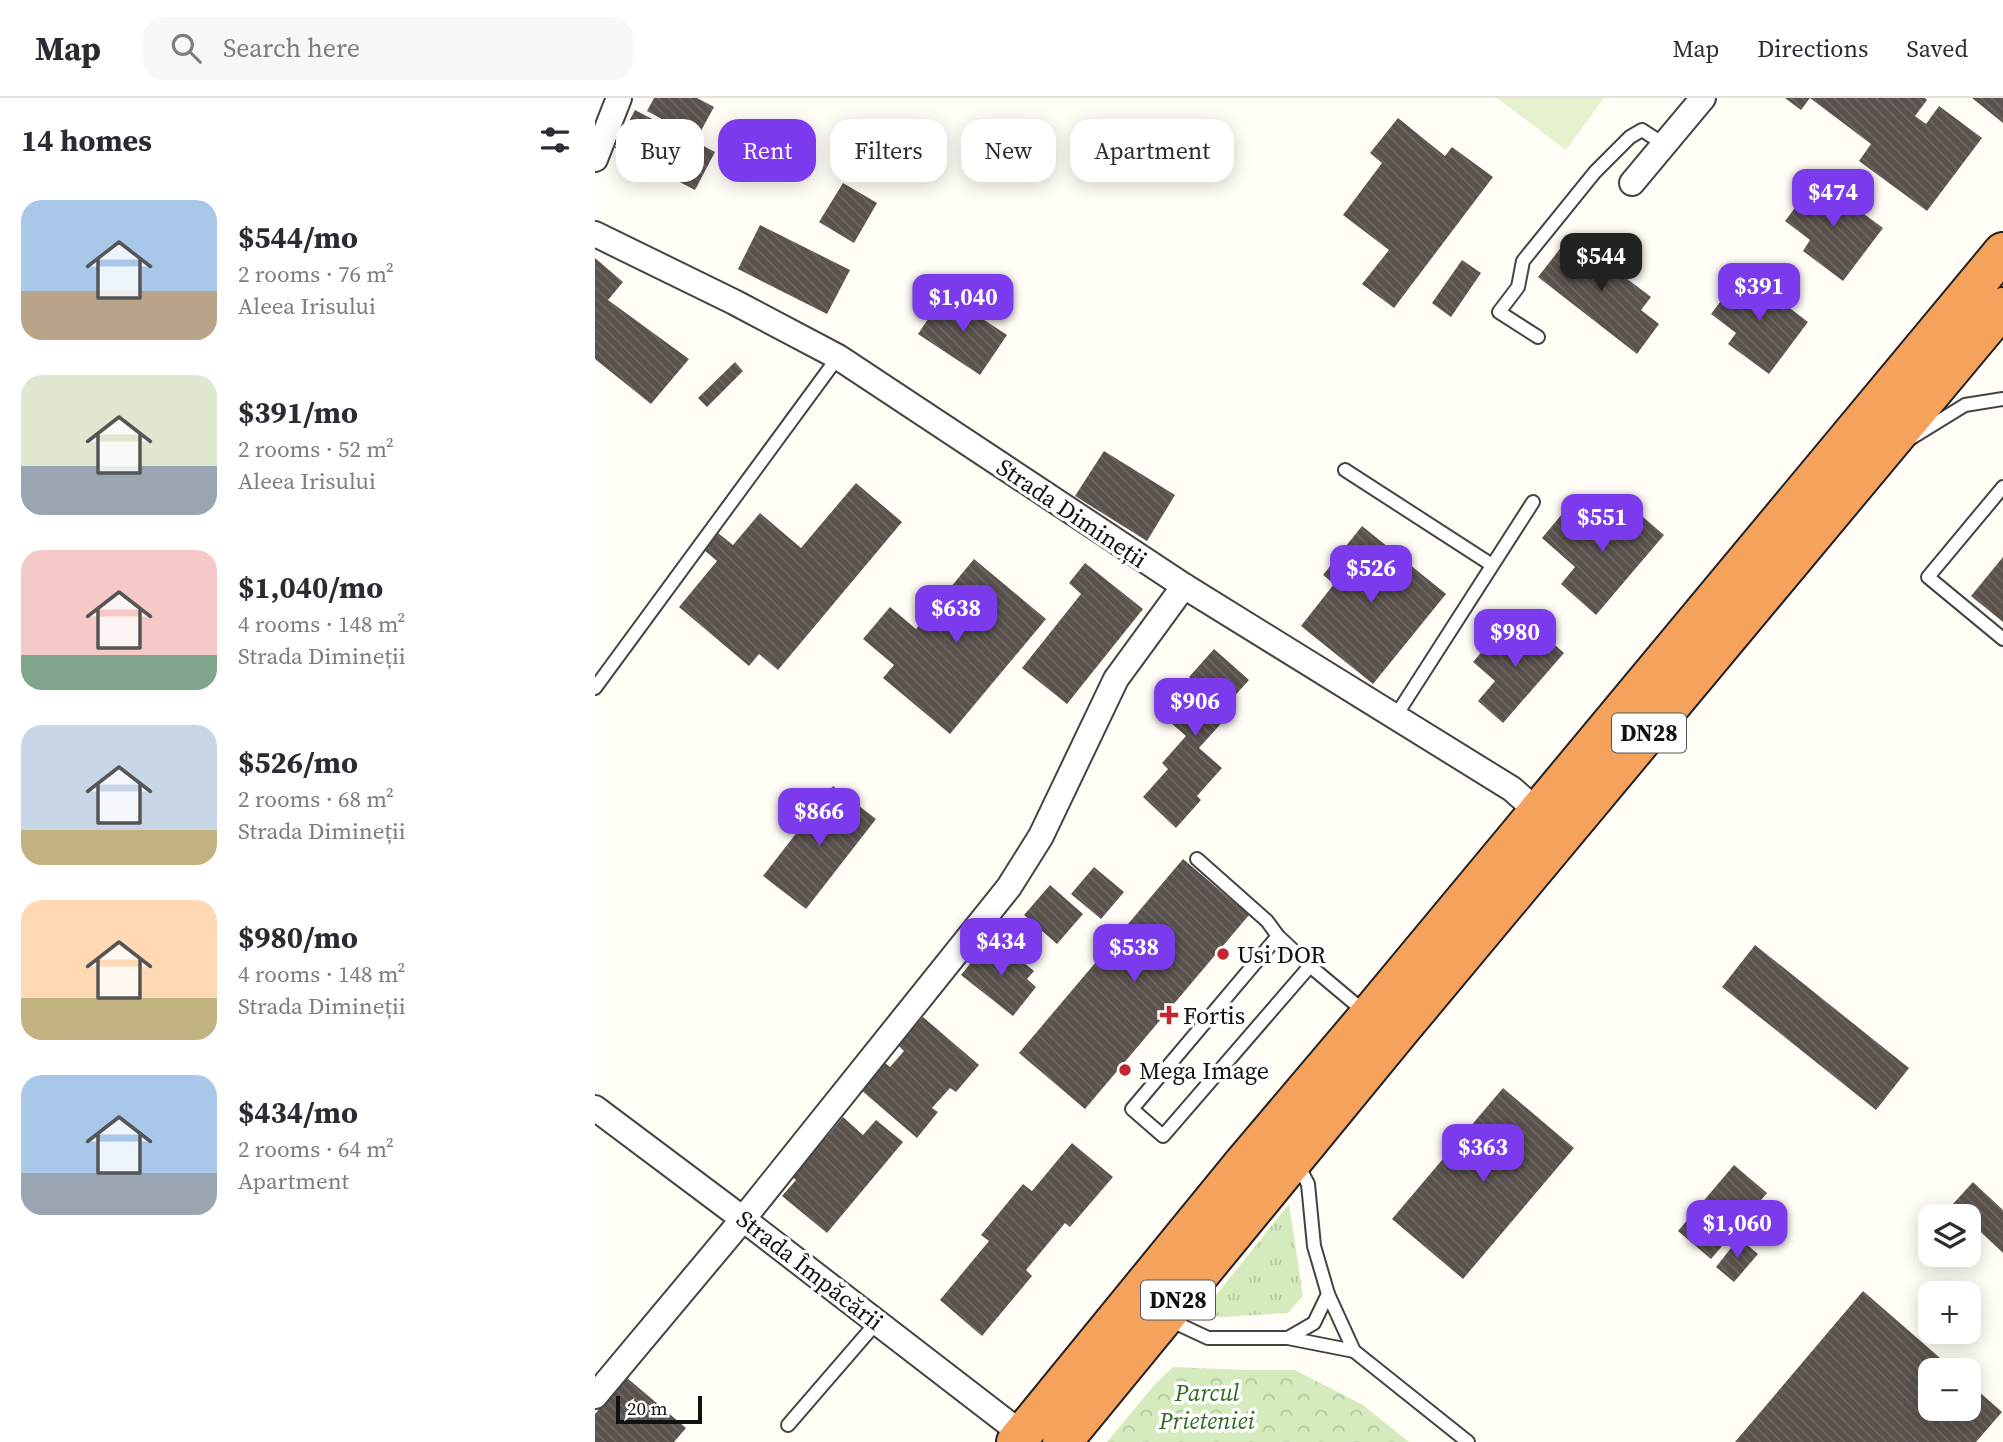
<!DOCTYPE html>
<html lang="en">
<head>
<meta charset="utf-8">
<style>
	:root { --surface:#fff; --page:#f7f7f7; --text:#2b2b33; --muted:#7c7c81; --line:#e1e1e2; --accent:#7c3aed }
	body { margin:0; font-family:"Source Serif 4",serif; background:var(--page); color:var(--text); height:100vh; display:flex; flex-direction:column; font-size:26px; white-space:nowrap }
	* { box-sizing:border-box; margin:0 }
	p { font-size:23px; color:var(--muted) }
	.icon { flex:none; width:38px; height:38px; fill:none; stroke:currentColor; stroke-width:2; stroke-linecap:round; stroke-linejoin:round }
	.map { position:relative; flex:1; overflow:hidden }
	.drawer { display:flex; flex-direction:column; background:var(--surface); width:595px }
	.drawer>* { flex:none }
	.guide { position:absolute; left:21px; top:21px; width:665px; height:63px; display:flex; gap:14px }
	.fabs { position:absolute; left:1323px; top:1106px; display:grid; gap:14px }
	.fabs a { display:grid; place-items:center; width:63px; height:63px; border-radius:14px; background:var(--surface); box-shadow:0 4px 18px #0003; font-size:35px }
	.scale { position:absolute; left:21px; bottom:18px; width:86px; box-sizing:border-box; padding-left:7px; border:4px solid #111; border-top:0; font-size:19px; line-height:24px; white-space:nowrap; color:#111; -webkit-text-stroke:5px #fff; paint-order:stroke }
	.price { position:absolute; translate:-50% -60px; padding:0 16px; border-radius:14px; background:var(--accent); color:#fff; font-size:23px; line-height:46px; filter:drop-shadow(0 2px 4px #0008) }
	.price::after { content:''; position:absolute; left:50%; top:42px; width:21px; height:16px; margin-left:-10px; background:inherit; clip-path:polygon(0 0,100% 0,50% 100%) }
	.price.current { background:#222; color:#fff }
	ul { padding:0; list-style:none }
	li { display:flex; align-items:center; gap:21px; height:175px; padding:0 21px }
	li span { display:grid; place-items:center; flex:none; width:196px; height:140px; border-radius:21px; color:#555 }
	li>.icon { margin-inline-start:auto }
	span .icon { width:84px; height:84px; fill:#fffc; stroke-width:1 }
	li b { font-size:30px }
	h2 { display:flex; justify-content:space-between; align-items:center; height:84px; padding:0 21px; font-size:30px }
	.tag { padding:0 24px; border-radius:21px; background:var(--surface); box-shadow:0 4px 18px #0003; font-size:24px; line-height:63px }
	.tag.current { background:var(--accent); color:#fff }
	header { display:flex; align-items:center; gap:42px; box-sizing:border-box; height:98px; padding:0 35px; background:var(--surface); border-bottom:2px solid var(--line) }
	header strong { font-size:33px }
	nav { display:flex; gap:38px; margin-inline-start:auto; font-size:24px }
	.search { width:490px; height:63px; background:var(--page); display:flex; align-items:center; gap:18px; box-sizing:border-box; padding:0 24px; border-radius:21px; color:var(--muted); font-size:26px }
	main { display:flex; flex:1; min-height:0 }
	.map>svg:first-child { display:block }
</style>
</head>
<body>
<header>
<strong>Map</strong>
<div class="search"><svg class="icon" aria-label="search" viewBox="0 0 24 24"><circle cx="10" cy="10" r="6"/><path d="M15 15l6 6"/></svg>Search here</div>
<nav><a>Map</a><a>Directions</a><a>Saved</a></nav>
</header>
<main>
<section class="drawer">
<h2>14 homes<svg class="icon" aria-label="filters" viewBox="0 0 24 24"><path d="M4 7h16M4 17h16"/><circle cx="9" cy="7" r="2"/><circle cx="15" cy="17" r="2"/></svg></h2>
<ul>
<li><span style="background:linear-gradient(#a9c7e8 65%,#b9a48a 0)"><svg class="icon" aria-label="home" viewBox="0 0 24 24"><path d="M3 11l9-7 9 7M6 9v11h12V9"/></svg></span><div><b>$544/mo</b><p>2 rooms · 76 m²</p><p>Aleea Irisului</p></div></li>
<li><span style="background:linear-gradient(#dfe7d0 65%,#9aa5b1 0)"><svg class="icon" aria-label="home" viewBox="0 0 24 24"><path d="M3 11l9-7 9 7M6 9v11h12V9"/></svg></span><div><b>$391/mo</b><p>2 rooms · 52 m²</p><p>Aleea Irisului</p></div></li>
<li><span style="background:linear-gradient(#f6c9c9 75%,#7fa58c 0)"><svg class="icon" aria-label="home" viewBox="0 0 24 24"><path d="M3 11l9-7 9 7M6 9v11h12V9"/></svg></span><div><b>$1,040/mo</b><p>4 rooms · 148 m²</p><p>Strada Dimineții</p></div></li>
<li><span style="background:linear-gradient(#c9d6e8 75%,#c2b280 0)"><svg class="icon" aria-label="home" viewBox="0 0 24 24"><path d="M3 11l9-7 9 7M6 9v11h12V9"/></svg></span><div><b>$526/mo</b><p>2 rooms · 68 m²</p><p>Strada Dimineții</p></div></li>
<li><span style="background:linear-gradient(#ffd9b3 70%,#c2b280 0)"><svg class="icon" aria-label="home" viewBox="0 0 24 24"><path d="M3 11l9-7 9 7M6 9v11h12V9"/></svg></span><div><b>$980/mo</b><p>4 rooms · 148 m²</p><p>Strada Dimineții</p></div></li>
<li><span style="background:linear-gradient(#a9c7e8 70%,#9aa5b1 0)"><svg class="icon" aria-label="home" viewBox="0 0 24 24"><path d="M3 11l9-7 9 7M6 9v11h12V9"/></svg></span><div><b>$434/mo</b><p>2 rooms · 64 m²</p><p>Apartment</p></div></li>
</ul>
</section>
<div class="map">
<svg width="1408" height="1344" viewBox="0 0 1408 1344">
	<defs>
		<pattern id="grass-tufts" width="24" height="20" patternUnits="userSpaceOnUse" patternTransform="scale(1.75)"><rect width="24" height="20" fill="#d5ebbd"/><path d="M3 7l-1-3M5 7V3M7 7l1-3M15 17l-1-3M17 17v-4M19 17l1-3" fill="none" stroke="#b6c8a1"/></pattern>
		<pattern id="park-crowns" width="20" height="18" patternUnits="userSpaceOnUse" patternTransform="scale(1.75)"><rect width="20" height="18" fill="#d5ebbd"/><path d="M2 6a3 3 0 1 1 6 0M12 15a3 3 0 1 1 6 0" fill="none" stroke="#b6c8a1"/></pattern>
		<pattern id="building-back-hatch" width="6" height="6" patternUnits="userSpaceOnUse" patternTransform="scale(1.75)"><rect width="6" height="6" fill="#5a524d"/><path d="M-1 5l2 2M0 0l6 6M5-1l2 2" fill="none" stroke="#6d6662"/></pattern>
	</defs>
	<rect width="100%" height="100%" fill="#fffdf5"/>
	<!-- grass -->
	<path fill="url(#grass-tufts)" d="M694,1106L708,1198L693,1215L627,1219L606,1216Z"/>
	<!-- park -->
	<path fill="url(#park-crowns)" d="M578,1269L651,1272H700L768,1307L814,1344H512L560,1286Z"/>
	<!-- pitch -->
	<path fill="#e6f2cf" d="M902,0H1009L971,52Z"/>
	<!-- building -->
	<g fill="url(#building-back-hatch)">
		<path d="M59,0H102L119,9L102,40L52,13Z"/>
		<path d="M1190,0H1330L1332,2L1320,18L1331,26L1344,8L1387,40L1332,113L1264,63L1276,46L1215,0L1206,12Z"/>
		<path d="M1377,0H1408V25Z"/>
		<path d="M40,12L120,54L100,92L20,50Z"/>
		<path d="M803,20L850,58L857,49L898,79L799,210L767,186L794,152L748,117L787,65L775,55Z"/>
		<path d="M1222,81L1288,130L1248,183L1208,153L1215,142L1190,123Z"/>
		<path d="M248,85L282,105L259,145L224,124Z"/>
		<path d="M165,127L255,172L232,216L143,171Z"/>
		<path d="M975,138L1005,161L1011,153L1021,161L1015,168L1056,199L1046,212L1064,226L1042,256L943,179Z"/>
		<path d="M0,160L28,184L13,202L94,261L56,306L0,261Z"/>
		<path d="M867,162L886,175L856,219L837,205Z"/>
		<path d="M1148,174L1213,224L1174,276L1133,246L1141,235L1116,216Z"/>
		<path d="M350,196L412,237L385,277L323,236Z"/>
		<path d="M140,264L148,273L112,309L103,300Z"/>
		<path d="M509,353L580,397L552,443L480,398Z"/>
		<path d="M261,385L307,424L183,572L164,556L154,568L84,509L122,463L109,452L123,435L138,447L165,415L206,450Z"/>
		<path d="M1033,406L1069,437L1001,517L966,486L980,469L947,440L972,410L1006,439Z"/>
		<path d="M767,428L851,496L778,586L706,528L739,486L728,477Z"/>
		<path d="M1408,459V524L1376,498Z"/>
		<path d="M379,461L451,521L355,636L288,580L299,567L268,541L295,509L321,531Z"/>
		<path d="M490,465L548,511L472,606L427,570L486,496L474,485Z"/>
		<path d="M932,523L969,555L908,625L883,603L900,583L878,564L902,536L913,545Z"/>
		<path d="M619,551L654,582L625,614L631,620L604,650L627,670L602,698L606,702L581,730L548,699L573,671L567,665L591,638L568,618L599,583L594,579Z"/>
		<path d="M238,688L281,721L211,811L168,778Z"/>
		<path d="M588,761L654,817L490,1011L424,955Z"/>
		<path d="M499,769L529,794L506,821L476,796Z"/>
		<path d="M455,787L488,816L462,846L429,817Z"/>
		<path d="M404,845L439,873L432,881L441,889L418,918L366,877L390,847L398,853Z"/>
		<path d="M1160,847L1314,970L1281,1012L1127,889Z"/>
		<path d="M328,919L384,967L361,994L355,990L337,1010L343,1014L322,1040L266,992L290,965L295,969L309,953L303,947Z"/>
		<path d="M908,990L979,1050L868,1181L797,1121Z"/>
		<path d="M248,1019L268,1037L281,1022L308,1044L232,1135L187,1098L201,1082L193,1075L225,1037L230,1041Z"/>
		<path d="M477,1045L518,1079L475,1129L470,1125L431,1172L437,1178L387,1238L345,1202L394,1143L386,1137L428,1086L437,1093Z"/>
		<path d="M1139,1067L1172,1095L1116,1161L1083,1133Z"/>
		<path d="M1378,1084L1408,1112V1155L1374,1123V1118H1368L1357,1107Z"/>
		<path d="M1167,1109L1187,1126L1172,1143L1152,1125Z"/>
		<path d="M1144,1140L1163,1156L1139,1184L1121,1169Z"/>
		<path d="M1268,1193L1359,1272H1335V1311H1374V1285L1407,1314L1381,1344H1140Z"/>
		<path d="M31,1279L91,1330L79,1344H0V1316Z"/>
	</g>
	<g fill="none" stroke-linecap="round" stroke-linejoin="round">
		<!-- lane casing -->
		<g stroke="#444" stroke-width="16">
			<g id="lane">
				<path d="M943,239L904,214L923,189L928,163L1000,74L1035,39L1047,32L1070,47"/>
				<path d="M1318,339L1370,307L1408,301"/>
				<path d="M750,372L897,467"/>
				<path d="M1408,389L1333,479L1408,541"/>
				<path d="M0,590L243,259"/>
				<path d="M800,619L938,404"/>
				<path d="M602,761L672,823L683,838L715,868L771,915"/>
				<path d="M683,838L537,1011L568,1038L715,868"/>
				<path d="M733,1196L759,1253L873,1344"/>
				<path d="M578,1217L583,1226L613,1240H693L719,1225L733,1196L719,1148L713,1086L702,1065"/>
				<path d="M693,1240L759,1253"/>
				<path d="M193,1327L282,1224"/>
			</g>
		</g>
		<!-- street casing -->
		<g stroke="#444" stroke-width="28">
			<g id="street">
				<path d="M0,61L24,0"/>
				<path d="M1037,85L1108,0"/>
				<path d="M0,136L139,204L243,259L589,488L917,691L943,714"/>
				<path d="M0,1010L148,1121L427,1336"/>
				<path d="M0,1298L148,1121L414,789L446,738L521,581L589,488"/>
			</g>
		</g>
		<!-- highway casing -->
		<g stroke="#222" stroke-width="42">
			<g id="highway">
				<path d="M421,1344L647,1067L774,917L1408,154"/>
				<path d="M467,1344L806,931L1408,209"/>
			</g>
		</g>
		<!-- lane -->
		<use href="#lane" stroke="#fff" stroke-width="12"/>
		<!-- street -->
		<use href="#street" stroke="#fff" stroke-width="24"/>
		<!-- highway -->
		<use href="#highway" stroke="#f5a25d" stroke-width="38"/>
	</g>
	<!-- markers -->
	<g fill="#c4262e" stroke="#fff" stroke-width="2.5">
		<circle cx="628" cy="856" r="7"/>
		<path d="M570.5 906.5h7v7h7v7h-7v7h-7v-7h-7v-7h7z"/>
		<circle cx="530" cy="972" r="7"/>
	</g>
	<g text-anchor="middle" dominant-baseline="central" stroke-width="7" stroke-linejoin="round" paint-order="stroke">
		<!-- shield labels -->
		<g fill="#fff" stroke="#585858" stroke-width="2">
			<rect x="1017" y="615.5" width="74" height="39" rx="5"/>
			<rect x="546" y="1182.5" width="74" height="39" rx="5"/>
		</g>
		<g font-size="23" font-weight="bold" fill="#111">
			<text x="1054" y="635">DN28</text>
			<text x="583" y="1202">DN28</text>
		</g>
		<!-- street labels -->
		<g font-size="24" fill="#111" stroke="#fff">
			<text transform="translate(477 415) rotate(34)">Strada Dimineții</text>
			<text transform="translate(215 1172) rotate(38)">Strada Împăcării</text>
		</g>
		<!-- poi labels -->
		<g font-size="24" fill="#111" stroke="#fff" text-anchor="start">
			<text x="642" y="856">Usi DOR</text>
			<text x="588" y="917">Fortis</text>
			<text x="544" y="972">Mega Image</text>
		</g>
		<!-- park labels -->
		<g font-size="24" font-style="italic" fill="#2f6b1f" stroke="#fff">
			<text x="612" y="1294">Parcul<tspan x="612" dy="28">Prieteniei</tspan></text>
		</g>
	</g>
</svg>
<div class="fabs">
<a><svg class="icon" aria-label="layers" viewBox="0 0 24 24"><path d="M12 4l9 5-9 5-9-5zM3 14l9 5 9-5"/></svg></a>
<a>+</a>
<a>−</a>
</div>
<div class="scale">20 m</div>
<b class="price" style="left:1238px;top:131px">$474</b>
<b class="price current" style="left:1006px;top:195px">$544</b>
<b class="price" style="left:1164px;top:225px">$391</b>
<b class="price" style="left:368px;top:236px">$1,040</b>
<b class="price" style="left:1007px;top:456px">$551</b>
<b class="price" style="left:776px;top:507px">$526</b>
<b class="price" style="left:361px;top:547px">$638</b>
<b class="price" style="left:920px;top:571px">$980</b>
<b class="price" style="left:600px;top:640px">$906</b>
<b class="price" style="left:224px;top:750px">$866</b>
<b class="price" style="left:406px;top:880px">$434</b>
<b class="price" style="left:539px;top:886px">$538</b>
<b class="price" style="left:888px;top:1086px">$363</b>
<b class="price" style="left:1142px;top:1162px">$1,060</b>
<div class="guide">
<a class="tag">Buy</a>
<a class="tag current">Rent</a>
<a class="tag">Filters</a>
<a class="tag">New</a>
<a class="tag">Apartment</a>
</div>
</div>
</main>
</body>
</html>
